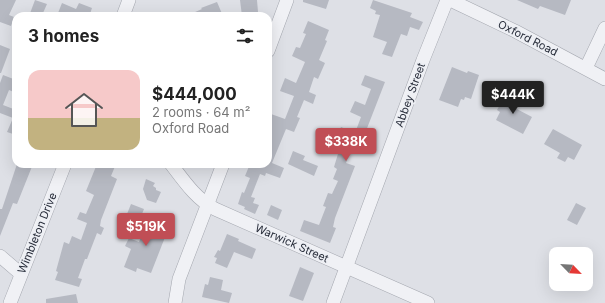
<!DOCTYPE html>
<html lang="en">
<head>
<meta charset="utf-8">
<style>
	:root { --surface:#fff; --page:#f2f2f2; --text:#222; --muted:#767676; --accent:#c04e55 }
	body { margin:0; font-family:Inter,sans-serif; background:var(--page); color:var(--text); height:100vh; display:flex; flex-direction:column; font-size:15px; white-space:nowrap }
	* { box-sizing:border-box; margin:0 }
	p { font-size:13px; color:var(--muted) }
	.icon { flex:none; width:22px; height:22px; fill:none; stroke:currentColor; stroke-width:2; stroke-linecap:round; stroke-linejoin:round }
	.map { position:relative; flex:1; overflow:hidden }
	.details { position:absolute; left:12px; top:12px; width:260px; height:156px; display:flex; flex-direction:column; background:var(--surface); border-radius:12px; box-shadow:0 4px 16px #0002 }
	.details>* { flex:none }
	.needle { width:26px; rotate:115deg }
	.controls { position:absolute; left:549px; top:247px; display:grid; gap:8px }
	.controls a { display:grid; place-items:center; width:44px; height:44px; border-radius:8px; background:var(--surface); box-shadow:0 4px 16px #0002; font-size:20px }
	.price { position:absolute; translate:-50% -34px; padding:0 9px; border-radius:4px; background:var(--accent); color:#fff; font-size:13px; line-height:26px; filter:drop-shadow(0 1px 2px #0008) }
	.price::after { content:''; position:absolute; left:50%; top:24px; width:12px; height:9px; margin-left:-6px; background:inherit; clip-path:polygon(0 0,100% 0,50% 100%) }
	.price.selected { background:#222; color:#fff }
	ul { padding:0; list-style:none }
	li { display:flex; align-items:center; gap:12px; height:100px; padding:0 16px }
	li span { display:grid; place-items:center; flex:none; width:112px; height:80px; border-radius:12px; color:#555 }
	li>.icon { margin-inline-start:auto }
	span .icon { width:48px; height:48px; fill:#fffc; stroke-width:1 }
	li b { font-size:17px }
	h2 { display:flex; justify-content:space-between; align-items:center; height:48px; padding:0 16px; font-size:17px }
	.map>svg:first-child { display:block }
</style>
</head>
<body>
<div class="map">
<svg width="605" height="303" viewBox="0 0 605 303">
	<rect width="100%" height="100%" fill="#dee0e6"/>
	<!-- building -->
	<g fill="#b6b9c2">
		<path d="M0,0H16L9,15L14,17L11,26L0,22Z"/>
		<path d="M35,0L47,4L43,13L41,12L40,16H29Z"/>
		<path d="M240,0H257L258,12H254V16H242Z"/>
		<path d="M303,0H329L326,9L303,2Z"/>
		<path d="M373,0L412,13L410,17L423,22L419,30L410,27L407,36L401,34L392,57L382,54L387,42L373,37L380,15L375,14L376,11L370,8Z"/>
		<path d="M517,0H571L565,15L540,6L538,9Z"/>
		<path d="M217,2L223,16H186L202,9L201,8Z"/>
		<path d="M62,3L76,9L79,3L92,8L90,14L94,16H67L58,13Z"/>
		<path d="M308,21L329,30L325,40L327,41L319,60L325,63L318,79L314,77L309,92L316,95L313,104L304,100L297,117L300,118L294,132L286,129L272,163L284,168L280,178L266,173L265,176L260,174L251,197L255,198L253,203L259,205L255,214L244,209L245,207L238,204L242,192L244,193L250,178L245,176L250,164H268V122L271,114L285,119L294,96L280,91L285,78L296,83L305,62L292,56L296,47L300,48L306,34L303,33Z"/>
		<path d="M0,45L10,49L1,73H0Z"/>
		<path d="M452,67L467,73L468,71L479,75L471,99L465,97L464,100L461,99L458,107L439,100Z"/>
		<path d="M3,75L16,80V93L9,90L3,105L16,110V135L7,132L13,118L0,113V83Z"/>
		<path d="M365,75L385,82L364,136L366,137L361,151L352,148L346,163L355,166L335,218L333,227L336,228L330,243L300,231L304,220L319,225L326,207L323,206L328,193L332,194L338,181L333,179L337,169L334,167L341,144L335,141L341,127L355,133L361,117L350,112L355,101L365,105L371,89L361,85Z"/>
		<path d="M506,94L517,99L513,107L532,117L523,134L496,120L500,112L497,110Z"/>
		<path d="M553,129L582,145L574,160L568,157L565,162L557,158L560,153L544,144Z"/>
		<path d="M293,151L305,156L303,160L318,166L314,176L288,164Z"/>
		<path d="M17,164H33L17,204L13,203L0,236V209H2Z"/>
		<path d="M97,164H116L111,176L117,179L101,220L100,226L104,228L101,235L97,233L87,259H85L78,278L82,279L79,287L55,280L58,272L56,271L64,242L69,244L72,236L81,240L87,223L77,219L80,212L86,214L94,195L86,191Z"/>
		<path d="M146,179L155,183L153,186L156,188V190L161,192L156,203L147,200L143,189Z"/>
		<path d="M576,203L586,208L577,225L567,220Z"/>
		<path d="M131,204L144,209L140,219L127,214Z"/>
		<path d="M271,205L282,210L278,220L267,215Z"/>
		<path d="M148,219L169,227L151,273L137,268L136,272L124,267L131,249L125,246L129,238L139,242Z"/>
		<path d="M227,234L239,239L238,241L256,249L252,259L234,252L227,268L215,263L217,258L214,257L218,250L220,251Z"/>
		<path d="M300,267L314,273L303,301L289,296Z"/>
		<path d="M210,277L223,280L221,290L232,293L229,303L202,297L205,284L208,285Z"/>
		<path d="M76,294L78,303H46V299Z"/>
	</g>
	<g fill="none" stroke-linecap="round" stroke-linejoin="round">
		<!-- minor casing -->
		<g stroke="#a4a7af" stroke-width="14">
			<g id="minor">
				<path d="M450,0L515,31L605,79"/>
				<path d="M123,16L129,0"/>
				<path d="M268,51L287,0"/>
				<path d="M586,68L605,28"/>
				<path d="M171,164C184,181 196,199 215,209L428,303"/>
				<path d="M0,256L21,274"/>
				<path d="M10,303L65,164"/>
				<path d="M175,303L179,279L223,164"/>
				<path d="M333,303L423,60L447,0"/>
			</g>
		</g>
		<!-- minor -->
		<use href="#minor" stroke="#f0f1f5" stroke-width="13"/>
	</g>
	<g text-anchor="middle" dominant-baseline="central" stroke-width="3.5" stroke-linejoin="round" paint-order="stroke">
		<!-- street labels -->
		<g font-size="11" fill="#292e3b" stroke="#edeff4">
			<text transform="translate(528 38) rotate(27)">Oxford Road</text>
			<text transform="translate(410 95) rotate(-70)">Abbey Street</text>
			<text transform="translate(37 233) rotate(-68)">Wimbleton Drive</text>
			<text transform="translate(292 243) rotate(24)">Warwick Street</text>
		</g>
	</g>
</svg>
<div class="controls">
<a><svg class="needle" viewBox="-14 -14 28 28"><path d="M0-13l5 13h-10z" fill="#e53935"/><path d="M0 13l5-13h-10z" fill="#767676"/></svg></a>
</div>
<b class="price selected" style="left:513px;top:115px">$444K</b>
<b class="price" style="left:346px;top:162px">$338K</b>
<b class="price" style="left:146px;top:247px">$519K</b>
<section class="details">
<h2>3 homes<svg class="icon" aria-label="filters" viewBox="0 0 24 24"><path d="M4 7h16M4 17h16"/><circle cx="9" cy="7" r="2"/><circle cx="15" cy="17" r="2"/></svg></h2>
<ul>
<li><span style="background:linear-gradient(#f6c9c9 60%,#c2b280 0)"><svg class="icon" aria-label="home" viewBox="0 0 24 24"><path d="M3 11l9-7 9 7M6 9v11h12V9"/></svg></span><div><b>$444,000</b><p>2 rooms · 64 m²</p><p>Oxford Road</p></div></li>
</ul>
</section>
</div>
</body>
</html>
